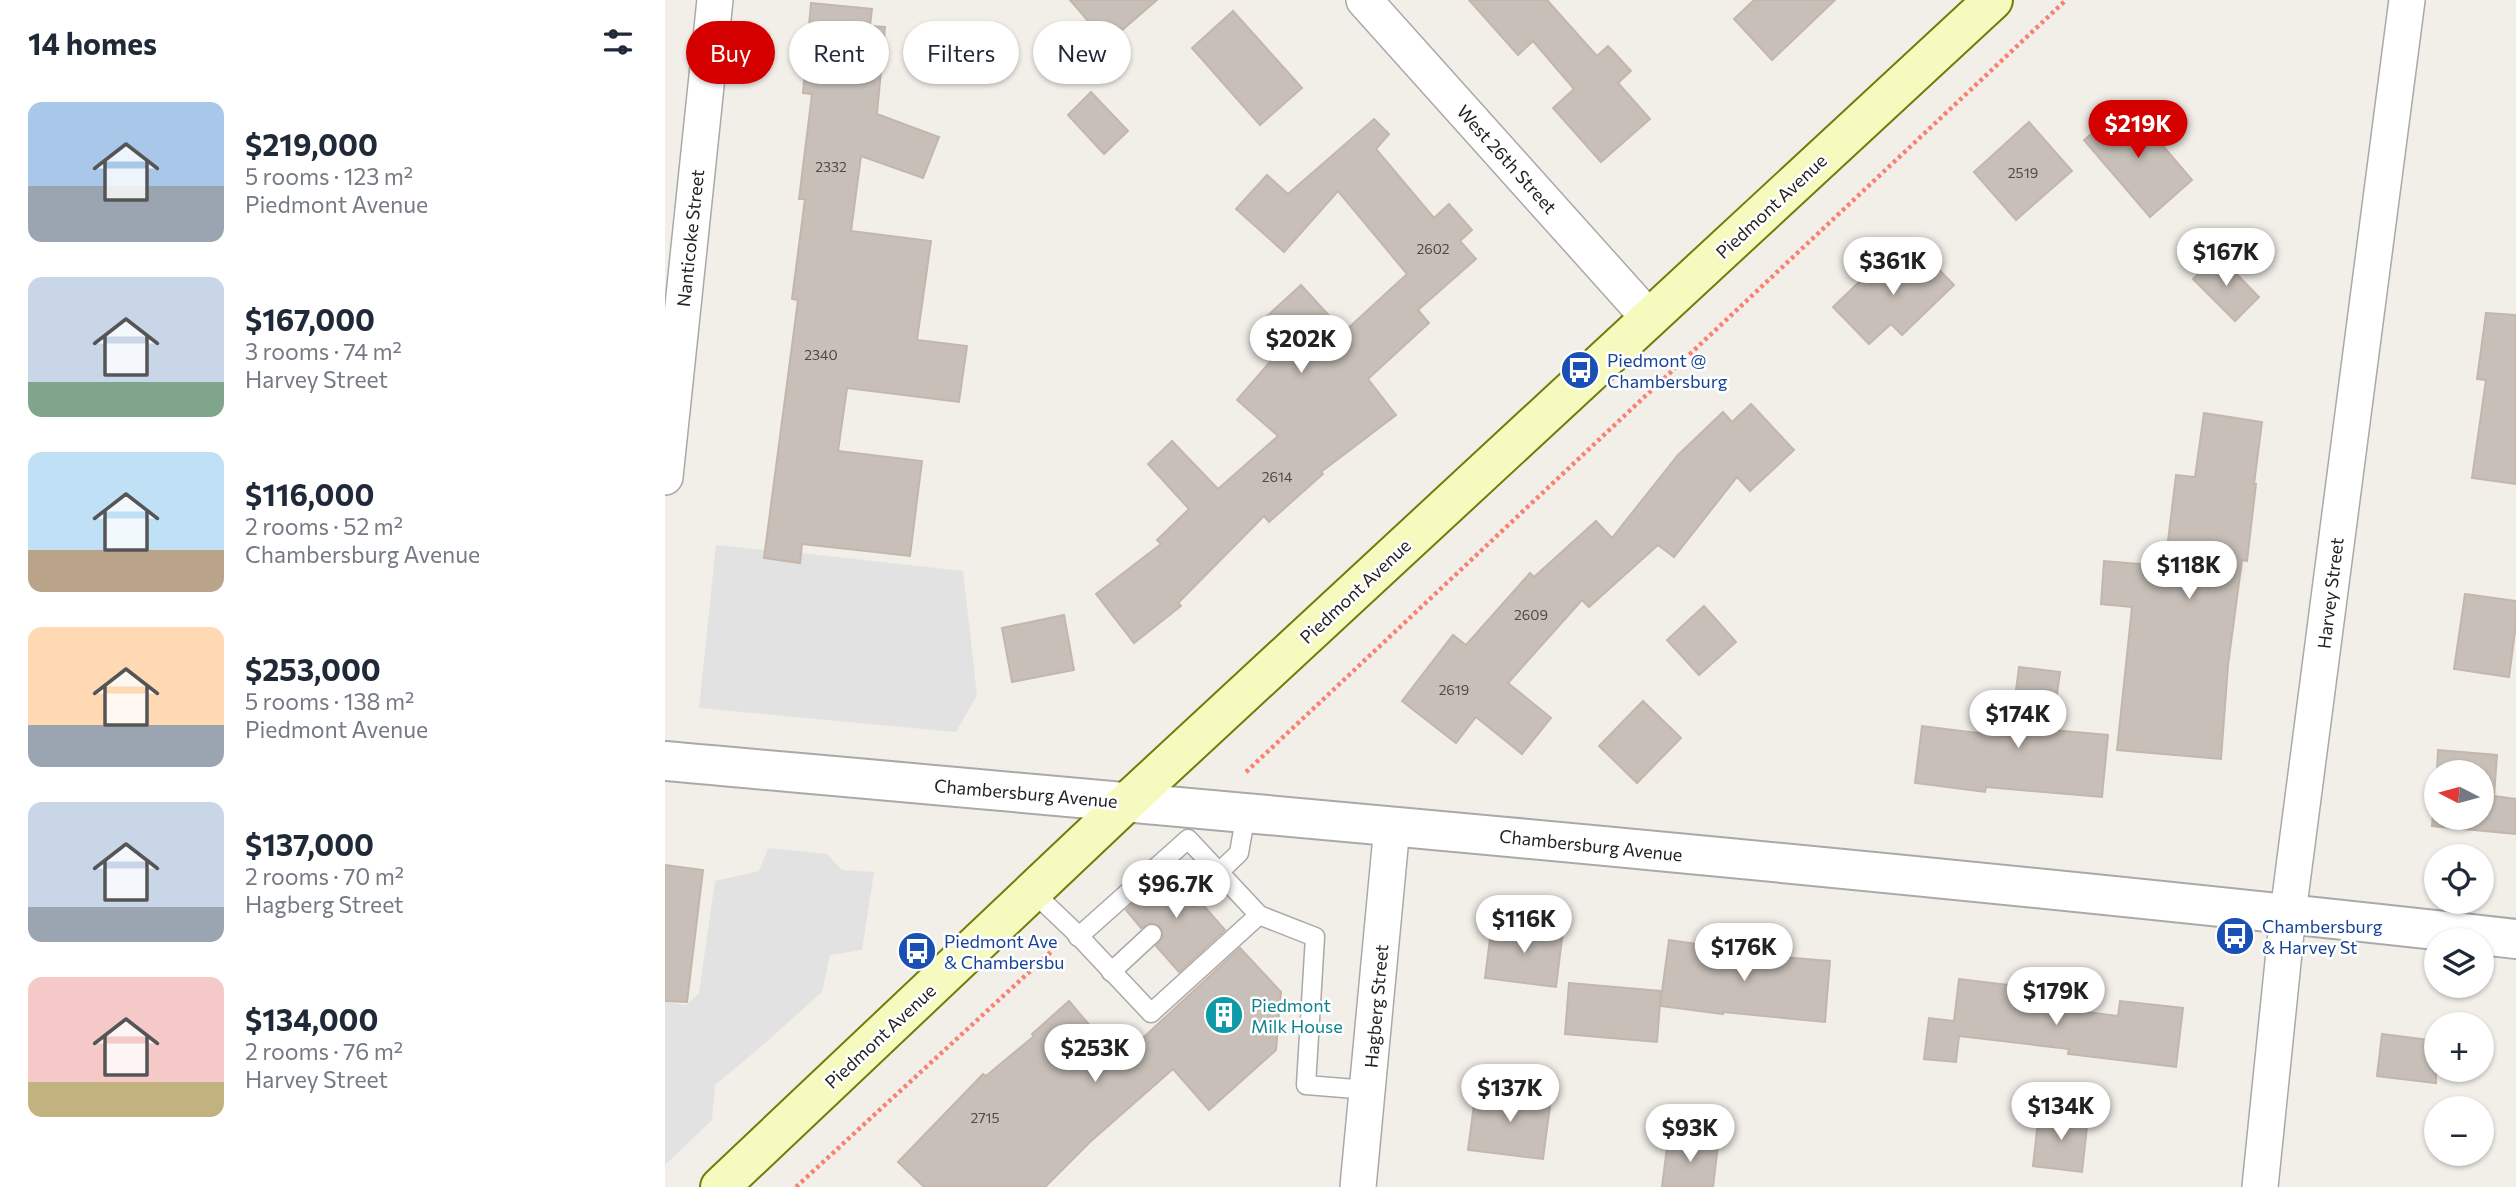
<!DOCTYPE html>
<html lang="en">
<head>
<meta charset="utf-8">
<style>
	:root { --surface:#fff; --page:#f2f2f3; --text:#1f2937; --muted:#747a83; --accent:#d40000 }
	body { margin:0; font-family:Commissioner,sans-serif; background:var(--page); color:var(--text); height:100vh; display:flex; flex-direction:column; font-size:26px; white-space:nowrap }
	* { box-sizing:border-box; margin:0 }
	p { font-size:23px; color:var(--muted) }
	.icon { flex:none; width:38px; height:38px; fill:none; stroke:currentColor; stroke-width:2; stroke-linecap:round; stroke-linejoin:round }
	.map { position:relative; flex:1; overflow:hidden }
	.sheet { display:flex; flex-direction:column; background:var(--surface); width:665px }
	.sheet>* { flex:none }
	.guide { position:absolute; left:21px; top:21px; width:665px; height:63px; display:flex; gap:14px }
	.needle { width:46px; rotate:276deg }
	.fabs { position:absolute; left:1759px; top:760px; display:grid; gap:14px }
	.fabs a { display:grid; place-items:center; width:70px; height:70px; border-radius:50%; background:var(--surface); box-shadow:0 2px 5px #0004; font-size:35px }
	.price { position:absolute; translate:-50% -60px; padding:0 16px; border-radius:24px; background:#fff; color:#222; font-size:23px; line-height:46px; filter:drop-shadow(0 2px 4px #0008) }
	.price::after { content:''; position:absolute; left:50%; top:42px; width:21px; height:16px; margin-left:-10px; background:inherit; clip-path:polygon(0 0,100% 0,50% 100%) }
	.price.selected { background:var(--accent); color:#fff }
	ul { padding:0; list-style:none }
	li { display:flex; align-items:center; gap:21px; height:175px; padding:0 28px }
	li span { display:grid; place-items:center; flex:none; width:196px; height:140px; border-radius:14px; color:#555 }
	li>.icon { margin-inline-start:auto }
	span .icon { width:84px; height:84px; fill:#fffc; stroke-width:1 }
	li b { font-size:30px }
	h2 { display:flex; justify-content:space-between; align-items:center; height:84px; padding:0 28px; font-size:30px }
	.tag { padding:0 24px; border-radius:32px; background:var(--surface); box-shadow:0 2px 5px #0004; font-size:24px; line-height:63px }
	.tag.selected { background:var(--accent); color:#fff }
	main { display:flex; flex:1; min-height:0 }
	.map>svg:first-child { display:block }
</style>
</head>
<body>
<main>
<section class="sheet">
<h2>14 homes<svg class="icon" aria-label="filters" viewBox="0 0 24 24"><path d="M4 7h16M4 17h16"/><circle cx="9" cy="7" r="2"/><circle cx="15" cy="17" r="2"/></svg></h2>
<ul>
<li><span style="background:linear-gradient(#a9c7e8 60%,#9aa5b1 0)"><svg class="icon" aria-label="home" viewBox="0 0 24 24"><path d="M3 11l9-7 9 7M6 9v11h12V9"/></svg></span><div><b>$219,000</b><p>5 rooms · 123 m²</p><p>Piedmont Avenue</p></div></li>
<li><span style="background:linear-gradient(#c9d6e8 75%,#7fa58c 0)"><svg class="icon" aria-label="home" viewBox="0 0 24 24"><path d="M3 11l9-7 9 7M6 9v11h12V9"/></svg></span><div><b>$167,000</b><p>3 rooms · 74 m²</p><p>Harvey Street</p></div></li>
<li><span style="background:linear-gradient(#bfe0f5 70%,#b9a48a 0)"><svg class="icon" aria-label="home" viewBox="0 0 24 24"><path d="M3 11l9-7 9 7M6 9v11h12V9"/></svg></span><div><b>$116,000</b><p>2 rooms · 52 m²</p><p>Chambersburg Avenue</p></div></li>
<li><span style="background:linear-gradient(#ffd9b3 70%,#9aa5b1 0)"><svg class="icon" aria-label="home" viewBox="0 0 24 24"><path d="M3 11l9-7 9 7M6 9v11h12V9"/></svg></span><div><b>$253,000</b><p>5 rooms · 138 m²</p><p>Piedmont Avenue</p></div></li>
<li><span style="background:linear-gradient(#c9d6e8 75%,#9aa5b1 0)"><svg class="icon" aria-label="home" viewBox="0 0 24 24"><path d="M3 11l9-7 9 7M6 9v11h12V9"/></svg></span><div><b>$137,000</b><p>2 rooms · 70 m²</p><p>Hagberg Street</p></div></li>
<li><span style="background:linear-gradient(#f6c9c9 75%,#c2b280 0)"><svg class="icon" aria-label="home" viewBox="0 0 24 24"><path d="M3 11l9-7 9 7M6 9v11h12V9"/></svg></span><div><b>$134,000</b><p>2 rooms · 76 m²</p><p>Harvey Street</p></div></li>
</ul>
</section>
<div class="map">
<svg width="1851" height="1187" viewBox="0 0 1851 1187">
	<rect width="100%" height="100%" fill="#f2efe9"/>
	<!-- parking -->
	<g fill="#e2e2e2">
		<path d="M51,545L100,550L99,558L135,563L136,553L298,571L312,695L291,732L34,708Z"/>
		<path d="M103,848L162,854L177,870L209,872L197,950L165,955L157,992L98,1045L50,1085L47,1120L0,1165V1002L21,1005L34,993L50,881L94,871Z"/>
	</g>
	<!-- building -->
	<g fill="#c7bfb8" stroke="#c4b6ab" stroke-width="2">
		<path d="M405,0H492L442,43Z"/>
		<path d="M804,0H882L932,56L943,46L966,71L953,83L985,119L936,162L888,108L909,89L868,41L853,55Z"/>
		<path d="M1089,0H1170L1107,60L1069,19Z"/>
		<path d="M146,3L207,9L205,26L220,27L212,114L274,137L258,178L196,156L186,231L266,241L252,340L302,346L294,402L182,388L173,451L257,461L245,556L137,544L135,563L99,558L133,300L127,299L140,199H134L147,94L138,93Z"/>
		<path d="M568,11L637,88L595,125L527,48Z"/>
		<path d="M426,92L463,131L439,154L403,115Z"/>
		<path d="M1462,104L1527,180L1485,217L1419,140Z"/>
		<path d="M709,119L724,134L711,149L769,218L784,204L807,230L795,241L811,259L753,310L764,323L703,379L731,415L656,472L658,474L604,522L599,516L513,603L516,606L469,643L431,594L496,544L492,540L524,509L483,464L507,441L553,489L613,436L572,400L623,341L601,317L636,285L679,332L742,274L673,191L619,252L571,209L602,175L623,194Z"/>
		<path d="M1364,122L1407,171L1351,220L1309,172Z"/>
		<path d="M1256,251L1289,285L1237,335L1226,324L1204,344L1168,307L1217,260L1231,276Z"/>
		<path d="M1553,255L1594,297L1570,321L1528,279Z"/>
		<path d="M1821,313L1851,315V484L1807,478L1821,380L1812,379Z"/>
		<path d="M1086,404L1129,450L1085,491L1072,477L1009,557L993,545L924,607L917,600L843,683L886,718L857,754L811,717L791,743L737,701L788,635L801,645L865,573L869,577L931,521L947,538L1013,455L1058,412L1067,422Z"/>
		<path d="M1539,413L1597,422L1589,484H1591L1582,561L1577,560L1563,665L1556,759L1452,750L1467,607L1436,604L1439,561L1500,566L1511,475L1530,477Z"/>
		<path d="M1800,594L1851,601V624L1844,677L1789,669Z"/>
		<path d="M1039,606L1071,642L1034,675L1002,640Z"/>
		<path d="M399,615L409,670L347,682L337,628Z"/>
		<path d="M1354,667L1395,672L1387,730L1443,735L1437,797L1321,787L1320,792L1250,783L1257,726L1345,737Z"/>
		<path d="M978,701L1016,738L972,783L934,746Z"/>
		<path d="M1773,750L1832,755L1829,796L1851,799V834L1767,826L1771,778V817H1816V772H1772Z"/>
		<path d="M0,865L38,870L22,1002L0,1001Z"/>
		<path d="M507,868L523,886L518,893L520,903L526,907L537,904L560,930L514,972L491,946L498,937L496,927L485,923L476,928L461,910Z"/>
		<path d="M827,923L898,931L891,987L820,978Z"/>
		<path d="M1004,940L1067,949L1066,953L1165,961L1160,1022L1058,1012V1014L995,1006Z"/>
		<path d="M575,948L616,992L611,1050L544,1110L508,1069L425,1142L380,1187H259L233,1162L318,1074L321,1076L369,1036L367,1034L404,1001L454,1060Z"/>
		<path d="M1294,979L1361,987L1359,1004L1453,1016L1455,1001L1518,1008L1511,1067L1403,1054L1404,1049L1294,1036L1291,1062L1259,1059L1264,1018L1289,1021Z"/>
		<path d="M904,983L996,991L992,1042L900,1034Z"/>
		<path d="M1717,1034L1771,1041V1083L1712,1076Z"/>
		<path d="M811,1089L886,1098L878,1159L803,1150Z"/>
		<path d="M1374,1112L1423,1118L1417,1172L1368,1166Z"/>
		<path d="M1003,1139L1053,1145L1048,1187H997Z"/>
	</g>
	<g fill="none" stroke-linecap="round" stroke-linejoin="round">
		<!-- service casing -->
		<g stroke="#a9a9a9" stroke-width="21">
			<g id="service">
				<path d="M368,892L409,931L486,1013L594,915"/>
				<path d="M529,896L574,853L581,813"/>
				<path d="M413,937L523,839L594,915L650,937L641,1085L703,1090"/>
				<path d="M446,972L487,934"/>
			</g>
		</g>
		<!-- minor casing -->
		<g stroke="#a9a9a9" stroke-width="38">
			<g id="minor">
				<path d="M699,0L985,319"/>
				<path d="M0,477L50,0"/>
				<path d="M693,1187L727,826"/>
				<path d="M1595,1187L1623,913L1742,0"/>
			</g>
		</g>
		<!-- tertiary casing -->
		<g stroke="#a9a9a9" stroke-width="42">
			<path id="tertiary" d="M0,761C617,816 1235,870 1851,939"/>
		</g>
		<!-- secondary casing -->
		<g stroke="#707d05" stroke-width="42">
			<path id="secondary" d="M55,1187L462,802L1328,0"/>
		</g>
		<!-- path -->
		<g stroke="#fa8072" stroke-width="4.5" stroke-dasharray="3.5 3.5" stroke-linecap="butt">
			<path d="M581,772L1401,0"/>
			<path d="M131,1187L387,951"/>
		</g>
		<!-- service -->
		<use href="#service" stroke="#fff" stroke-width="18"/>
		<!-- minor -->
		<use href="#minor" stroke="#fff" stroke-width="35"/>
		<!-- tertiary -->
		<use href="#tertiary" stroke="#fff" stroke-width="38"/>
		<!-- secondary -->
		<use href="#secondary" stroke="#f7fabf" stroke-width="38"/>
	</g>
	<!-- icons -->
	<defs>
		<g id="bus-disc" transform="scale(2.0125)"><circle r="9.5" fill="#1a4fb4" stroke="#fff"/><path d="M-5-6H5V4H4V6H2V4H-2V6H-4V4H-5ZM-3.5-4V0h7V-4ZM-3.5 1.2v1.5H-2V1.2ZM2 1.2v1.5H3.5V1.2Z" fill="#fff"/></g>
		<g id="building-disc" transform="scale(2.0125)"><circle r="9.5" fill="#0f9aa8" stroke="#fff"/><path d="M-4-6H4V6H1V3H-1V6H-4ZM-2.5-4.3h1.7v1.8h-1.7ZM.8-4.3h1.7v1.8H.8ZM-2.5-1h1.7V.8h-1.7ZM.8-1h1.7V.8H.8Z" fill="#fff"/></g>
	</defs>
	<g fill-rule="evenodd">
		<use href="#bus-disc" x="915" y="370"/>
		<use href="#bus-disc" x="1570" y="936"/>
		<use href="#bus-disc" x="252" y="951"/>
		<use href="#building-disc" x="559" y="1015"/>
	</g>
	<g text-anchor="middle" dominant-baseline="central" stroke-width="5" stroke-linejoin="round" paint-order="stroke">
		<!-- number labels -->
		<g font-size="14" fill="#4b4948">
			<text x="166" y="166">2332</text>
			<text x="1358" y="172">2519</text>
			<text x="768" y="248">2602</text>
			<text x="156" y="354">2340</text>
			<text x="612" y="476">2614</text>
			<text x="866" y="614">2609</text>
			<text x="789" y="689">2619</text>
			<text x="320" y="1117">2715</text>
		</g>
		<!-- street labels -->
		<g font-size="18" fill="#222" stroke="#fff">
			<text transform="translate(842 159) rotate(48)">West 26th Street</text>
			<text transform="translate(1106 206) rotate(-43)">Piedmont Avenue</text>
			<text transform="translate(25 238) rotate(-84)">Nanticoke Street</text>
			<text transform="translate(690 591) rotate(-43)">Piedmont Avenue</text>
			<text transform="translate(1665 593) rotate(-83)">Harvey Street</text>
			<text transform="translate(361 793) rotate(5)">Chambersburg Avenue</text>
			<text transform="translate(926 845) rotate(6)">Chambersburg Avenue</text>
			<text transform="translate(711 1006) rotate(-85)">Hagberg Street</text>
			<text transform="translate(215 1036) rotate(-43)">Piedmont Avenue</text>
		</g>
		<!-- transit labels -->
		<g font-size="18" fill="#164399" stroke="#fff" text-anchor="start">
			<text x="942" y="360">Piedmont @<tspan x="942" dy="21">Chambersburg</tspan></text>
			<text x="1597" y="926">Chambersburg<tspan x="1597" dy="21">&amp; Harvey St</tspan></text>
			<text x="279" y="941">Piedmont Ave<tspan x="279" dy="21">&amp; Chambersbu</tspan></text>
		</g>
		<!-- culture labels -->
		<g font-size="18" fill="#0d838f" stroke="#fff" text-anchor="start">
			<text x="586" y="1005">Piedmont<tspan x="586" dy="21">Milk House</tspan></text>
		</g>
	</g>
</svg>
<div class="fabs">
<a><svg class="needle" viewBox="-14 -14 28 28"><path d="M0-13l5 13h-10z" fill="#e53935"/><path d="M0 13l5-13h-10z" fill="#747a83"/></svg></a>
<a><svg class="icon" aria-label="locate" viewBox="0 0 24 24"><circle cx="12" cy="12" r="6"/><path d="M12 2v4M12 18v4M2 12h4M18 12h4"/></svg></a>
<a><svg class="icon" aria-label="layers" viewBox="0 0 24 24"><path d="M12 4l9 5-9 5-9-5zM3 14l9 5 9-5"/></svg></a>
<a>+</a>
<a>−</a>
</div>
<b class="price selected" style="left:1473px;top:160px">$219K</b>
<b class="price" style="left:1561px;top:288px">$167K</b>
<b class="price" style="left:1228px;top:297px">$361K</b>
<b class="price" style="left:636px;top:375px">$202K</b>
<b class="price" style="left:1524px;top:601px">$118K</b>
<b class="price" style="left:1353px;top:750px">$174K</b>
<b class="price" style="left:511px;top:920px">$96.7K</b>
<b class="price" style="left:859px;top:955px">$116K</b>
<b class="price" style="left:1079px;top:983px">$176K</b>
<b class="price" style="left:1391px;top:1027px">$179K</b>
<b class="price" style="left:430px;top:1084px">$253K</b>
<b class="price" style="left:845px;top:1124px">$137K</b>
<b class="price" style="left:1396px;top:1142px">$134K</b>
<b class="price" style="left:1025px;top:1164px">$93K</b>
<div class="guide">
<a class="tag selected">Buy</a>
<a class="tag">Rent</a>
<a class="tag">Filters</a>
<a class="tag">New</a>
</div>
</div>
</main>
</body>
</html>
